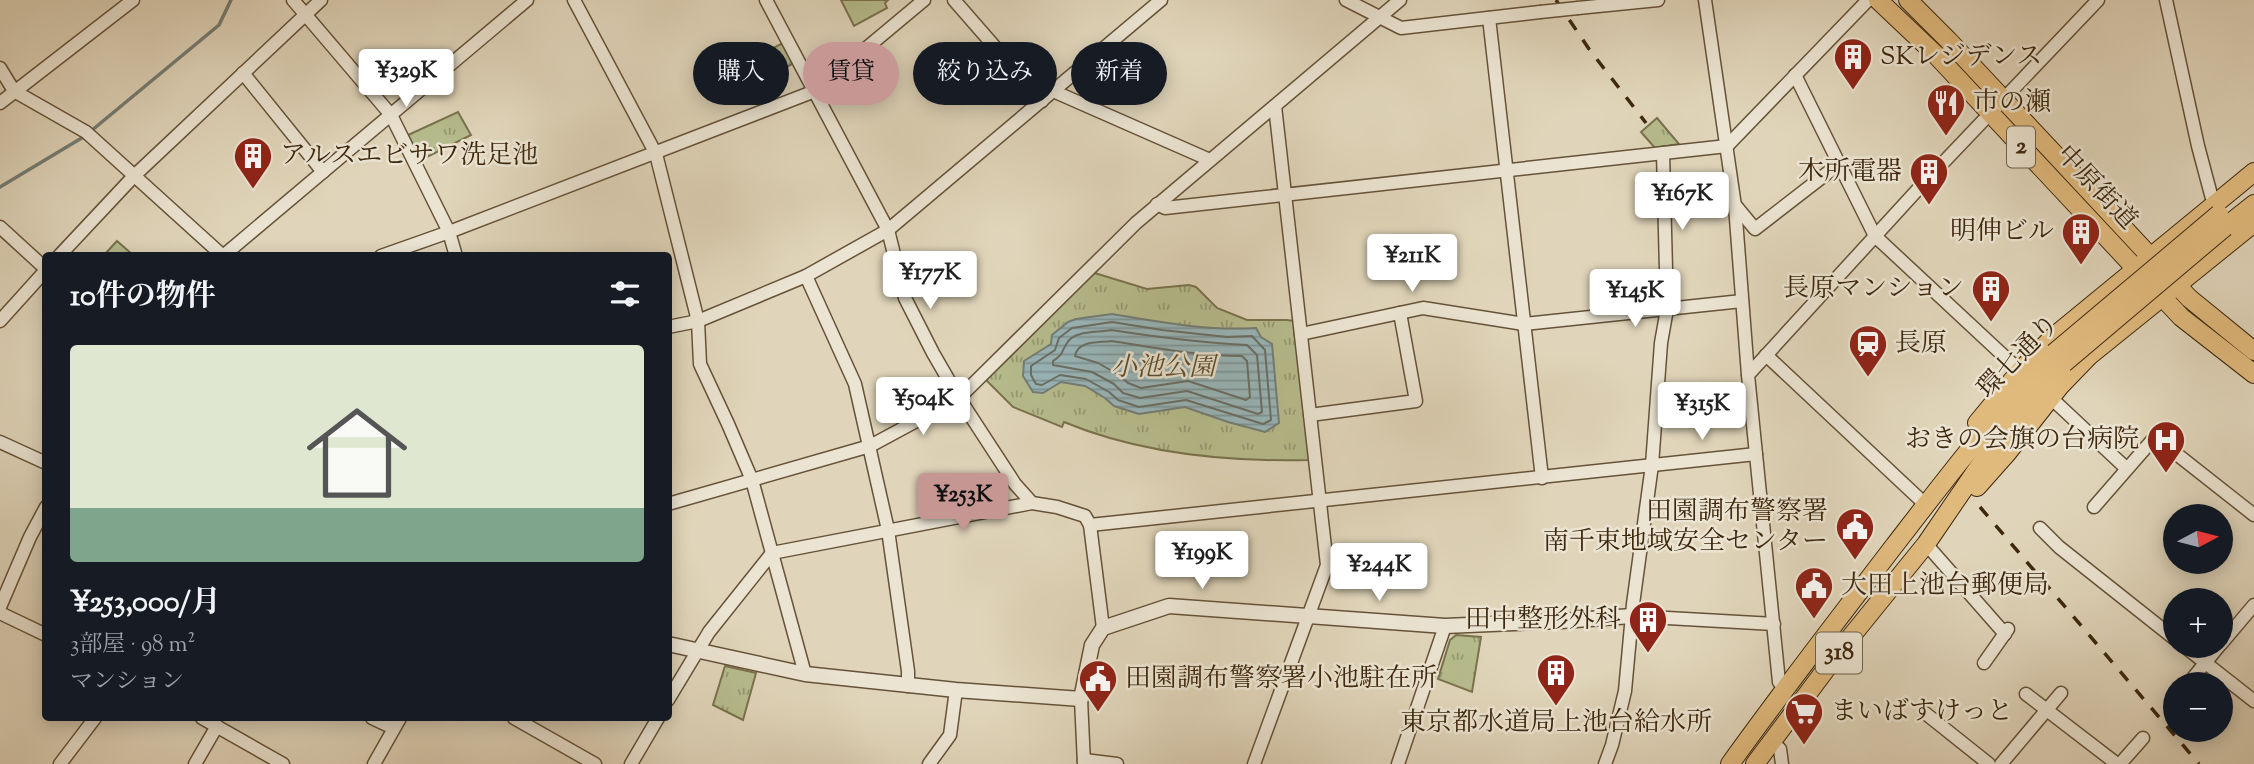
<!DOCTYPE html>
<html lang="ja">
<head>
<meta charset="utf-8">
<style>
	:root { --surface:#171b24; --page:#242831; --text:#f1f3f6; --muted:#9ea1a6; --accent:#c59692 }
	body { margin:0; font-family:"Sorts Mill Goudy","Noto Serif JP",serif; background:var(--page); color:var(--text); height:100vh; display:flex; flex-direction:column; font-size:26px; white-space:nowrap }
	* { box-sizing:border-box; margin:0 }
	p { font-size:23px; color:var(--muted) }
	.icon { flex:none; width:38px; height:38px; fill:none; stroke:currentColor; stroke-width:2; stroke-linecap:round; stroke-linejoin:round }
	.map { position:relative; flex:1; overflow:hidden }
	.side { position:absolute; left:42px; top:252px; width:630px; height:469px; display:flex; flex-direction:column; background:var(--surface); border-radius:7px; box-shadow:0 4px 18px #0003 }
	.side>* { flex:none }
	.guide { position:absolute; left:693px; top:42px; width:665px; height:63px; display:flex; gap:14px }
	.needle { width:46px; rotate:83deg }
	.tools { position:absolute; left:2163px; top:504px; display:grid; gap:14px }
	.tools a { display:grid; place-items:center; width:70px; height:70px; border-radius:50%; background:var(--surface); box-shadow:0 4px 18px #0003; font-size:35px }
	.price { position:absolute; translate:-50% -60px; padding:0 16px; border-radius:7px; background:#fff; color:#222; font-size:23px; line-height:46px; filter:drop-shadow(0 2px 4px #0008) }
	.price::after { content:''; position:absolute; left:50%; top:42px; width:21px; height:16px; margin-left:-10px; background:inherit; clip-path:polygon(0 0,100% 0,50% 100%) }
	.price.on { background:var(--accent); color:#111 }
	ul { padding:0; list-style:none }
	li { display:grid; align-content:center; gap:14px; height:371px; padding:0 28px }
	li span { display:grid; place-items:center; height:217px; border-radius:7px; color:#555 }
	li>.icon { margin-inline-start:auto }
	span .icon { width:126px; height:126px; fill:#fffc; stroke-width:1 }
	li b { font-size:30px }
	h2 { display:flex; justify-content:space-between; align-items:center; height:84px; padding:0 28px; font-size:30px }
	.pill { padding:0 24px; border-radius:32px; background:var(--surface); box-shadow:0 4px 18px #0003; font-size:24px; line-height:63px }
	.pill.on { background:var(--accent); color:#111 }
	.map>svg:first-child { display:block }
</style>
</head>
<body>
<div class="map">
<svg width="2254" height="764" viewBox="0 0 2254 764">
	<defs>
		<pattern id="grass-tufts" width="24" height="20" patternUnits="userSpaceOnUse" patternTransform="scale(1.75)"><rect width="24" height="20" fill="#b6bc8d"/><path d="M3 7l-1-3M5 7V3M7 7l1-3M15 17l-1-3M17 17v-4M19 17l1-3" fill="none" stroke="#959972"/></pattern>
		<pattern id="water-rules" width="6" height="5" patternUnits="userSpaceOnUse" patternTransform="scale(1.75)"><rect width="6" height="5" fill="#98b6ba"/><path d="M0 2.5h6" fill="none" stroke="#7d9496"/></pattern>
	</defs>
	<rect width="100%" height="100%" fill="#e0d5ba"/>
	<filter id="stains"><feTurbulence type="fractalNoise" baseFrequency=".00286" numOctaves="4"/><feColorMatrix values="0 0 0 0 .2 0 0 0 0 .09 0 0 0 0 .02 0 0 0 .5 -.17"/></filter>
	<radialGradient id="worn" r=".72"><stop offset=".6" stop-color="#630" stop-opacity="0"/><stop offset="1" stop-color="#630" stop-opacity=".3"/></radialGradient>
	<!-- grass -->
	<g fill="url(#grass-tufts)" stroke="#7a724d" stroke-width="2">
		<path d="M783,43L794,63L770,76L759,55Z"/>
		<path d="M458,112L471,135L421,160L408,135Z"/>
		<path d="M1657,118L1679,144L1655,148L1641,132Z"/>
		<path d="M117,241L133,255H104Z"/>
		<path d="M1088,271L1147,289L1189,285L1196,287L1217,308L1247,320H1287L1294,321L1309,460C1227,462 1141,454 1064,422L1062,427L1013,407L982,376Z"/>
		<path d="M1456,635L1481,637L1472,692L1438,679L1450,640Z"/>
		<path d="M725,666L756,673L743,720L713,705Z"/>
	</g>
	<!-- garden -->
	<path fill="#b6bc8d" stroke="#7a724d" stroke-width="2" d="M841,0H888L885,3L887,8L854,26Z"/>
	<!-- water -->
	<path fill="url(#water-rules)" stroke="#747d75" stroke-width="2" d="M1112,314C1159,322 1207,331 1256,328L1261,337L1272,344L1279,423L1265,432L1228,422L1185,407L1139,414L1114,406L1105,398L1085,386L1061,382L1043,393L1033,392L1023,376L1024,361L1051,344L1052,335L1068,322L1076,319Z"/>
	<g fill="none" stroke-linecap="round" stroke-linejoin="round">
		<!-- shore -->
		<g stroke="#6a6e64" stroke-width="2">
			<path d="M1112,322L1162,330L1227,337L1252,336L1265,350L1271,420L1263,424L1186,400L1139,407L1118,400L1109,392L1086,379L1060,375L1042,385L1036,384L1031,375V366L1055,350L1059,338L1072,328Z"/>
			<path d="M1111,330C1157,337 1200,343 1247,345L1257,355L1262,412L1258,414L1187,391L1140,398L1123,393L1114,384L1092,372L1053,365V361C1064,354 1061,352 1067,343C1074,330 1098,333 1111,330Z"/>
			<path d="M1112,341C1155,348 1198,356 1242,356L1247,361L1250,397L1246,400L1188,381L1141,388L1128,383L1119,375L1098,363L1075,356C1078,340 1098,343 1112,341Z"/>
		</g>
		<!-- stream -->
		<g stroke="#747d75" stroke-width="3.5">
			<path d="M91,131L219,25L231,0"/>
			<path d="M0,187L85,136"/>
		</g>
		<!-- minor casing -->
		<g stroke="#665238" stroke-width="15">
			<g id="minor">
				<path d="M293,0L391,115L449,232L456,256"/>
				<path d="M574,0L656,154L698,321L700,364L728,424L752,480L805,674"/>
				<path d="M766,0L888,230L905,298L933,353L959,398L1015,484L1032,503"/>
				<path d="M954,0L1042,101"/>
				<path d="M1346,0L1401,28L1540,12"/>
				<path d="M1705,0L1735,206L1748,375L1779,682L1785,688"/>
				<path d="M2166,0L2198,146L2214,206"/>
				<path d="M1578,8L1658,0"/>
				<path d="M1489,18L1542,478"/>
				<path d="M0,68L14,91L86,132L223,256L527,0"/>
				<path d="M243,73L323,172"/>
				<path d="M1795,75L1875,236L2020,371"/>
				<path d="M1053,91L1210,160"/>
				<path d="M0,103L133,0"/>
				<path d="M1157,204L1165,208L1727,146L1868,0"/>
				<path d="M1736,206L1755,229L1839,164"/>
				<path d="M0,227L46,269"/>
				<path d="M59,256L134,176L321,0"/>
				<path d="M381,256L449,232L815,91L924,0"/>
				<path d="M806,276L855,384L888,530L908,671V686"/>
				<path d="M0,321L46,270"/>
				<path d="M668,327L698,321L806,276L888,230L1161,0"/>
				<path d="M1301,334L1423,308L1524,324L1742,301"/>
				<path d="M1766,355L1926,505"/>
				<path d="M1748,375L1920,187L2098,0"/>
				<path d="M2050,397L2127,469"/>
				<path d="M1310,415L1416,401L1400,313"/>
				<path d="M0,442L46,463"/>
				<path d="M668,504L870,446L959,398L1136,223L1400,0"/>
				<path d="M2094,507L2155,437L2254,515"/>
				<path d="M1090,525L1756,454"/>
				<path d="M2040,528L2059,547L2175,639"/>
				<path d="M1926,544L2005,634"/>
				<path d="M0,607L30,537L46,507"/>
				<path d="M0,613L46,635"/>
				<path d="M1632,616L1774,624"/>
				<path d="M2221,644L2254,605"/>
				<path d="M2184,646L2254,701"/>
				<path d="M1984,663L2008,629"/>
				<path d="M2188,684L2219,646"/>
				<path d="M2026,694L2117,764"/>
				<path d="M1081,699L1084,764"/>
				<path d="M668,700L709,632L772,553L1032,503L1057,507L1085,516L1090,525L1103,628"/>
				<path d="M2175,701V700"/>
				<path d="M1925,713L1989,764"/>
				<path d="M202,718L283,764"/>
				<path d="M372,718L387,725L395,726"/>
				<path d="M514,718L595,764"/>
				<path d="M1772,742L1780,749L1782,764"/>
				<path d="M1084,760L1117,764"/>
				<path d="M60,764L95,718"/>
				<path d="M195,764L217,726"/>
				<path d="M374,764L400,718"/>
				<path d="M631,764L658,718"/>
				<path d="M929,764L950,735L956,690"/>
				<path d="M1254,764L1327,565L1275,106"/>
				<path d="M1398,764L1445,626"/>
				<path d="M1605,764L1612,745L1625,691L1633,604L1652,465L1661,343L1667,309L1663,153"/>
				<path d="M2001,764L2061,693"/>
				<path d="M2120,764L2143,738"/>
			</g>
		</g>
		<!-- tertiary casing -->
		<g stroke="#665238" stroke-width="17">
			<path id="tertiary" d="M668,644L805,674L956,690L1081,699L1092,645L1103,628L1169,606L1445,626L1561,621L1632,616"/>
		</g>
		<!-- primary casing -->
		<g stroke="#3d270d" stroke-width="20">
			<g id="primary">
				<path d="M1878,0L1935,54L2181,317L2254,374"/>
				<path d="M1908,0L1948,40L2189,298L2254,351"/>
				<path d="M2225,227L2254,204"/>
				<path d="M1977,423L2020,371L2052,338L2254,172"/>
				<path d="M1977,487L2008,452L2060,386L2089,356L2254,223"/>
				<path d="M1730,764C1783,690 1839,618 1894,546C1945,480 1996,413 2054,353"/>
				<path d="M1755,764L1841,649L1926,544L2004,430L2031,397L2064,363"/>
			</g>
		</g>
		<!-- minor -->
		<use href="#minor" stroke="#ebe4d2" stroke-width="12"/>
		<!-- tertiary -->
		<use href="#tertiary" stroke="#ebe4d2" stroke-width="14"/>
		<!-- primary -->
		<use href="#primary" stroke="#e0ba7d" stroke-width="18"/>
		<!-- rail -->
		<g stroke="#3d270d" stroke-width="3.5" stroke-dasharray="12 12" stroke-linecap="butt">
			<path d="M1556,0L1589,49L1646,123"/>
			<path d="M1980,507L2199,764"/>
		</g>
		<!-- minor-bridge casing -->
		<g stroke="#665238" stroke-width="15" stroke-linecap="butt">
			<path id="minor-bridge" d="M1540,12L1578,8"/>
		</g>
		<!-- primary-bridge casing -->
		<g stroke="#3d270d" stroke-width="20" stroke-linecap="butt">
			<g id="primary-bridge">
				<path d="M2054,353L2219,214"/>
				<path d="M2064,363L2225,227"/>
			</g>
		</g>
		<!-- minor-bridge -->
		<use href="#minor-bridge" stroke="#ebe4d2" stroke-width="12"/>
		<!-- primary-bridge -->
		<use href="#primary-bridge" stroke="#e0ba7d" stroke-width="18"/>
	</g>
	<!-- icons -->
	<defs>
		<g id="building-pin" transform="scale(2.0125)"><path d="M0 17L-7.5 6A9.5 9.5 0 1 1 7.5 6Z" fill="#8f2418" stroke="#ebe4d2"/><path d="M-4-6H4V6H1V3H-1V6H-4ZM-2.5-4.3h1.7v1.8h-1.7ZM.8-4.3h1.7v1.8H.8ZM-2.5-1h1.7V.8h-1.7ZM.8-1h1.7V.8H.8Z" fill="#fff"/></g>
		<g id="restaurant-pin" transform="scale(2.0125)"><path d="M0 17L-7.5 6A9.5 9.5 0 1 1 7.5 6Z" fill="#8f2418" stroke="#ebe4d2"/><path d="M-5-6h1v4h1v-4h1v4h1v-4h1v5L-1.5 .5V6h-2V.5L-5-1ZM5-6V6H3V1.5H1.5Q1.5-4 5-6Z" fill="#fff"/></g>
		<g id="station-pin" transform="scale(2.0125)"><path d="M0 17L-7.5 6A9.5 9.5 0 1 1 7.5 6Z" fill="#8f2418" stroke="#ebe4d2"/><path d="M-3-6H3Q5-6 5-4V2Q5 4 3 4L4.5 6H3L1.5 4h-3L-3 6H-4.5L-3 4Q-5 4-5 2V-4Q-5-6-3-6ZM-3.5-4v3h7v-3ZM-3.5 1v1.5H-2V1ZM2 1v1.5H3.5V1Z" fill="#fff"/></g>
		<g id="hospital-pin" transform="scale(2.0125)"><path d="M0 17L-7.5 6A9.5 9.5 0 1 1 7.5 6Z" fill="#8f2418" stroke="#ebe4d2"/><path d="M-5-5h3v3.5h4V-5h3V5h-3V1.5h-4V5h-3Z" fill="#fff"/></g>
		<g id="civic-pin" transform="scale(2.0125)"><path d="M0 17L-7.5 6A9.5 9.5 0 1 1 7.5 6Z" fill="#8f2418" stroke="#ebe4d2"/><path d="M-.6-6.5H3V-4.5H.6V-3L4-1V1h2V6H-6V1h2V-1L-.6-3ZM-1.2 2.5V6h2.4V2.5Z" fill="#fff"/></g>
		<g id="supermarket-pin" transform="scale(2.0125)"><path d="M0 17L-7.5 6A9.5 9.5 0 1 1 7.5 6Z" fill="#8f2418" stroke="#ebe4d2"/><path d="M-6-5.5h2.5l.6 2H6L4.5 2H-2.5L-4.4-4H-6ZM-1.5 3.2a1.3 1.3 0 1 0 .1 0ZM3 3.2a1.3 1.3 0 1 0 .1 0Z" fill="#fff"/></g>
	</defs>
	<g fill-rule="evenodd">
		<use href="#building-pin" x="1853" y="57"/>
		<use href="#restaurant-pin" x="1946" y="103"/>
		<use href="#building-pin" x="253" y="156"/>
		<use href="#building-pin" x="1929" y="172"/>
		<use href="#building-pin" x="2081" y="232"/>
		<use href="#building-pin" x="1991" y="289"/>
		<use href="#station-pin" x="1868" y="344"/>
		<use href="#hospital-pin" x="2166" y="440"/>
		<use href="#civic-pin" x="1855" y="527"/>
		<use href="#civic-pin" x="1814" y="586"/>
		<use href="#building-pin" x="1648" y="620"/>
		<use href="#building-pin" x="1556" y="673"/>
		<use href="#civic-pin" x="1098" y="679"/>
		<use href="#supermarket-pin" x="1804" y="712"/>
	</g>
	<g text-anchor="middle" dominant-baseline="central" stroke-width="5" stroke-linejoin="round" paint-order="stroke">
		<!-- shield labels -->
		<g fill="#ebe4d2" stroke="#716048" stroke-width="2">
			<rect x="2007" y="126.5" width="28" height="41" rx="5"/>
			<rect x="1816" y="632.5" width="46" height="41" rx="5"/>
		</g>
		<g font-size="24" font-weight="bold" fill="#3d270d">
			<text x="2021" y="147">2</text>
			<text x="1839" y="653">318</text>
		</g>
		<!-- poi labels -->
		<g font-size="26" fill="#3d270d" stroke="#ebe4d2" text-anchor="start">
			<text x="1880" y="57">SKレジデンス</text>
			<text x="1973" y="103">市の瀬</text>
			<text x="280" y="156">アルスエビサワ洗足池</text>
			<text x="1902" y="172" text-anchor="end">木所電器</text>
			<text x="2054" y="232" text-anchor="end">明伸ビル</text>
			<text x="1964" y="289" text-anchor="end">長原マンション</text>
			<text x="1895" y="344">長原</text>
			<text x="2139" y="440" text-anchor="end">おきの会旗の台病院</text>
			<text x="1828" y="512" text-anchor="end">田園調布警察署<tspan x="1828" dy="30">南千束地域安全センター</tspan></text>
			<text x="1841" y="586">大田上池台郵便局</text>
			<text x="1621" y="620" text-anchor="end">田中整形外科</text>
			<text x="1125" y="679">田園調布警察署小池駐在所</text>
			<text x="1831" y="712">まいばすけっと</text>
			<text x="1556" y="723" text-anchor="middle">東京都水道局上池台給水所</text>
		</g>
		<!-- street labels -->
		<g font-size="26" fill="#3d270d" stroke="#ebe4d2">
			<text transform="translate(2096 188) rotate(47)">中原街道</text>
			<text transform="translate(2019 357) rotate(-46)">環七通り</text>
		</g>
		<!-- park labels -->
		<g font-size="26" font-style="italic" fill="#5b4c2d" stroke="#ebe4d2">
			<text x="1163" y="368">小池公園</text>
		</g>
	</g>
	<rect width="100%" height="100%" filter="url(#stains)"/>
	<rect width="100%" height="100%" fill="url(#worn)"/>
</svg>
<div class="tools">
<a><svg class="needle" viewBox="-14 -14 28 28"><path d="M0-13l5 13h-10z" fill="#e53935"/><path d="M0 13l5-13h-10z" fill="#9ea1a6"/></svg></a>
<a>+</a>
<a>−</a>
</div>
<b class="price" style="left:406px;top:109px">¥329K</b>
<b class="price" style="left:1682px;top:232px">¥167K</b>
<b class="price" style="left:1412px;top:294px">¥211K</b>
<b class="price" style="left:930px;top:311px">¥177K</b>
<b class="price" style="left:1635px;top:329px">¥145K</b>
<b class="price" style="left:923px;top:437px">¥504K</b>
<b class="price" style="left:1702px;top:442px">¥315K</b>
<b class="price on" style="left:963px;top:533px">¥253K</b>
<b class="price" style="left:1202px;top:591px">¥199K</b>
<b class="price" style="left:1379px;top:603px">¥244K</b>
<div class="guide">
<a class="pill">購入</a>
<a class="pill on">賃貸</a>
<a class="pill">絞り込み</a>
<a class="pill">新着</a>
</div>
<section class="side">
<h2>10件の物件<svg class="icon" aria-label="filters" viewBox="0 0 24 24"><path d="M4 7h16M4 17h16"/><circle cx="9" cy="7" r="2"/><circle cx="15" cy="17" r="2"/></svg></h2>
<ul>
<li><span style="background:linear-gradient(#dfe7d0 75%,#7fa58c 0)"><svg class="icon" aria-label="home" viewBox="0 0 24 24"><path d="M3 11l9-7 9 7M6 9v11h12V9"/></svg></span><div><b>¥253,000/月</b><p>3部屋 · 98 m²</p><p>マンション</p></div></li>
</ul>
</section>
</div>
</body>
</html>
